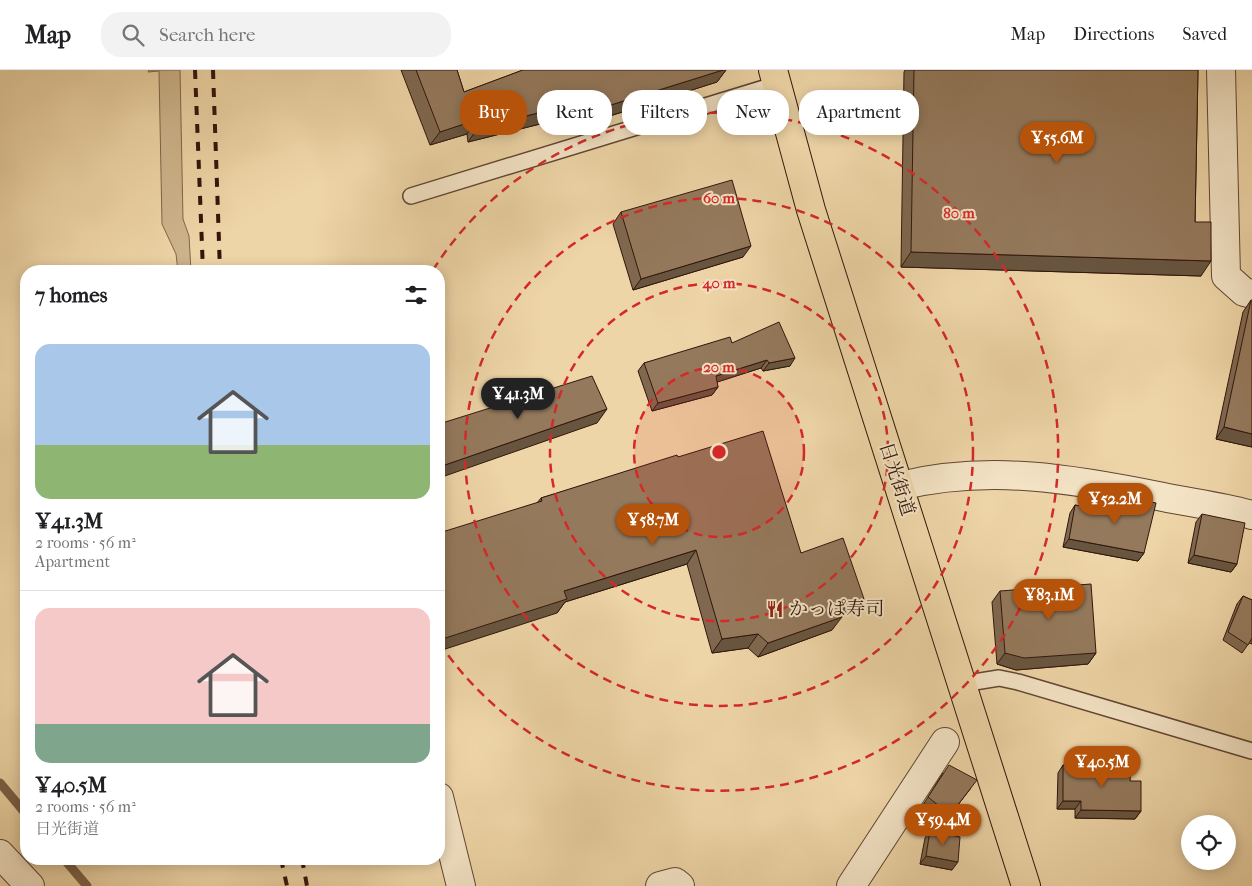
<!DOCTYPE html>
<html lang="en">
<head>
<meta charset="utf-8">
<style>
	:root { --surface:#fff; --page:#f2f2f2; --text:#202124; --muted:#757577; --line:#e0e0e0; --accent:#b45309 }
	body { margin:0; font-family:"IM FELL French Canon","Noto Serif JP",serif; background:var(--page); color:var(--text); height:100vh; display:flex; flex-direction:column; font-size:19px; white-space:nowrap }
	* { box-sizing:border-box; margin:0 }
	p { font-size:16px; color:var(--muted) }
	.icon { flex:none; width:28px; height:28px; fill:none; stroke:currentColor; stroke-width:2; stroke-linecap:round; stroke-linejoin:round }
	.map { position:relative; flex:1; overflow:hidden }
	.details { position:absolute; left:20px; top:195px; width:425px; height:600px; display:flex; flex-direction:column; background:var(--surface); border-radius:20px; box-shadow:0 2px 12px #0003 }
	.details>* { flex:none }
	.banner { position:absolute; left:460px; top:20px; width:475px; height:45px; display:flex; gap:10px }
	.fabs { position:absolute; left:1181px; top:745px; display:grid; gap:10px }
	.fabs a { display:grid; place-items:center; width:55px; height:55px; border-radius:50%; background:var(--surface); box-shadow:0 2px 12px #0003; font-size:25px }
	.price { position:absolute; translate:-50% -42px; padding:0 11px; border-radius:18px; background:var(--accent); color:#fff; font-size:16px; line-height:32px; filter:drop-shadow(0 1px 2px #0008) }
	.price::after { content:''; position:absolute; left:50%; top:30px; width:15px; height:11px; margin-left:-8px; background:inherit; clip-path:polygon(0 0,100% 0,50% 100%) }
	.price.on { background:#222; color:#fff }
	ul { padding:0; list-style:none }
	li { display:grid; align-content:center; gap:10px; height:265px; padding:0 15px }
	li+li { border-top:1px solid var(--line) }
	li span { display:grid; place-items:center; height:155px; border-radius:15px; color:#555 }
	li>.icon { margin-inline-start:auto }
	span .icon { width:90px; height:90px; fill:#fffc; stroke-width:1 }
	li b { font-size:21px }
	h2 { display:flex; justify-content:space-between; align-items:center; height:60px; padding:0 15px; font-size:21px }
	.chip { padding:0 18px; border-radius:20px; background:var(--surface); box-shadow:0 2px 12px #0003; font-size:18px; line-height:45px }
	.chip.on { background:var(--accent); color:#fff }
	header { display:flex; align-items:center; gap:30px; box-sizing:border-box; height:70px; padding:0 25px; background:var(--surface); border-bottom:1px solid var(--line) }
	header strong { font-size:24px }
	nav { display:flex; gap:28px; margin-inline-start:auto; font-size:18px }
	.search { width:350px; height:45px; background:var(--page); display:flex; align-items:center; gap:12px; box-sizing:border-box; padding:0 18px; border-radius:20px; color:var(--muted); font-size:19px }
	.map>svg:first-child { display:block }
</style>
</head>
<body>
<header>
<strong>Map</strong>
<div class="search"><svg class="icon" aria-label="search" viewBox="0 0 24 24"><circle cx="10" cy="10" r="6"/><path d="M15 15l6 6"/></svg>Search here</div>
<nav><a>Map</a><a>Directions</a><a>Saved</a></nav>
</header>
<div class="map">
<svg width="1252" height="816" viewBox="0 0 1252 816">
	<rect width="100%" height="100%" fill="#eed5a7"/>
	<filter id="stains"><feTurbulence type="fractalNoise" baseFrequency=".004" numOctaves="4"/><feColorMatrix values="0 0 0 0 .2 0 0 0 0 .09 0 0 0 0 .02 0 0 0 .5 -.17"/></filter>
	<radialGradient id="worn" r=".72"><stop offset=".6" stop-color="#630" stop-opacity="0"/><stop offset="1" stop-color="#630" stop-opacity=".3"/></radialGradient>
	<!-- green -->
	<path fill="#ceb58c" stroke="#80664c" d="M149,0H180L183,149L189,166L191,201H178L176,184L162,154L159,1L148,2Z"/>
	<g fill="none" stroke-linecap="round" stroke-linejoin="round">
		<!-- stream -->
		<g stroke="#7c6249" stroke-width="9">
			<path d="M0,713L26,744"/>
			<path d="M64,789L87,816"/>
		</g>
		<!-- service casing -->
		<g stroke="#614632" stroke-width="18">
			<g id="service">
				<path d="M411,126L777,14"/>
				<path d="M962,614L999,608L1018,612L1252,681"/>
			</g>
		</g>
		<!-- minor casing -->
		<g stroke="#614632" stroke-width="30">
			<g id="minor">
				<path d="M1221,0L1226,206L1244,222L1252,224"/>
				<path d="M900,416C989,394 1074,409 1163,427C1192,433 1223,437 1252,445"/>
				<path d="M439,727L461,816"/>
				<path d="M660,816L675,812L680,816"/>
				<path d="M851,816L945,672"/>
			</g>
		</g>
		<!-- tertiary casing -->
		<g stroke="#614632" stroke-width="30">
			<path id="tertiary" d="M0,784L30,816"/>
		</g>
		<!-- trunk casing -->
		<g stroke="#32160b" stroke-width="30">
			<path id="trunk" d="M773,0L811,140L1026,816"/>
		</g>
		<!-- service -->
		<use href="#service" stroke="#f4e4c6" stroke-width="15"/>
		<!-- minor -->
		<use href="#minor" stroke="#f4e4c6" stroke-width="28"/>
		<!-- tertiary -->
		<use href="#tertiary" stroke="#f4e4c6" stroke-width="28"/>
		<!-- trunk -->
		<use href="#trunk" stroke="#eed5a7" stroke-width="28"/>
		<!-- rail -->
		<g stroke="#32160b" stroke-width="4" stroke-dasharray="9 9" stroke-linecap="butt">
			<path d="M195,0L203,201"/>
			<path d="M213,0L220,201"/>
			<path d="M281,789L287,816"/>
			<path d="M302,789L307,816"/>
		</g>
	</g>
	<!-- wall -->
	<g fill="#7f684f" stroke="#32160b">
		<path d="M401,0H457L464,22L523,0H726L717,12L556,63L552,51L468,72L467,64L430,75Z"/>
		<path d="M905,0H1198L1195,152L1201,206L901,197L904,2Z"/>
		<path d="M621,142L743,187L633,220L613,154Z"/>
		<path d="M1251,230L1252,377L1216,369L1243,242Z"/>
		<path d="M732,273L790,296L763,301L761,298L717,312L718,317L712,325L652,341L638,301L644,293Z"/>
		<path d="M678,387L801,483L864,529L854,543L841,546L832,560L758,587L748,578L712,583L687,494L565,532L557,543L537,433L541,428Z"/>
		<path d="M1121,426L1144,483L1138,491L1063,477L1070,443L1075,435L1113,443L1116,434Z"/>
		<path d="M1202,444L1237,494L1231,502L1188,493L1196,452Z"/>
		<path d="M1000,521L1096,583L1088,594L1016,600L997,594L992,532Z"/>
		<path d="M1243,526L1252,530V574L1249,573L1242,583L1223,570L1237,534Z"/>
		<path d="M1063,695L1130,711L1141,741L1135,749L1075,748V739H1057L1058,703Z"/>
		<path d="M943,703L971,718L944,753L923,735Z"/>
		<path d="M930,760L952,800L920,794L925,768Z"/>
	</g>
	<!-- shaded-wall -->
	<g fill="#685540" stroke="#32160b">
		<path d="M723,0H726L717,12L556,63L566,49Z"/>
		<path d="M562,37L552,51L468,72L478,58Z"/>
		<path d="M476,50L467,64L430,75L440,62Z"/>
		<path d="M751,176L743,187L633,220L641,209Z"/>
		<path d="M911,182L1211,191L1201,206L901,197Z"/>
		<path d="M795,288L790,296L763,301L769,293Z"/>
		<path d="M767,290L761,298L711,314L716,306Z"/>
		<path d="M718,317L712,325L652,341L658,333Z"/>
		<path d="M607,339L597,353L439,408V397Z"/>
		<path d="M1224,357L1252,364V377L1216,369Z"/>
		<path d="M1069,469L1144,483L1138,491L1063,477Z"/>
		<path d="M696,480L687,494L565,532L557,543L439,581V570L564,521Z"/>
		<path d="M1194,485L1237,494L1231,502L1188,493Z"/>
		<path d="M864,529L854,543L831,548L840,534Z"/>
		<path d="M842,547L832,560L758,587L768,573Z"/>
		<path d="M758,564L748,578L712,583L722,569Z"/>
		<path d="M1005,583H1096L1088,594L1016,600L997,594Z"/>
		<path d="M1063,731H1081L1075,739H1057Z"/>
		<path d="M1081,740L1141,741L1135,749L1075,748Z"/>
		<path d="M926,786L958,792L952,800L920,794Z"/>
	</g>
	<!-- building -->
	<g fill="#94795c" stroke="#32160b">
		<path d="M416,0H457L464,22L523,0H723L566,49L562,37L478,58L476,50L440,62Z"/>
		<path d="M914,0H1198L1195,152H1211V191L911,182Z"/>
		<path d="M732,110L751,176L641,209L621,142Z"/>
		<path d="M1251,230H1252V364L1224,357Z"/>
		<path d="M779,252L795,288L769,293L767,290L716,306L718,317L658,333L644,293L730,267L732,273Z"/>
		<path d="M592,306L607,339L439,397V354Z"/>
		<path d="M763,361L801,483L843,468L864,529L840,534L842,547L768,573L758,564L722,569L696,480L564,521L567,529L439,570V463L542,431L541,428L677,385L678,387Z"/>
		<path d="M1121,426L1156,433L1144,483L1069,469L1075,435L1116,443Z"/>
		<path d="M1202,444L1245,453L1237,494L1194,485Z"/>
		<path d="M1091,514L1096,583L1024,588L1005,583L1000,521Z"/>
		<path d="M1243,526L1252,530V568L1248,575L1228,562Z"/>
		<path d="M949,695L977,710L950,745L928,727Z"/>
		<path d="M1063,695L1131,696L1130,711H1141V741L1081,740V731H1063Z"/>
		<path d="M930,760L960,767L958,792L926,786Z"/>
	</g>
	<!-- distance rings -->
	<circle cx="719" cy="382" r="85" fill="#d62828" fill-opacity=".12"/>
	<g fill="none" stroke="#d62828" stroke-width="2.5" stroke-dasharray="9 6">
		<circle cx="719" cy="382" r="85"/>
		<circle cx="719" cy="382" r="169"/>
		<circle cx="719" cy="382" r="254"/>
		<path d="M433 200A339 339 0 1 1 440 574"/>
	</g>
	<!-- icons -->
	<defs>
		<g id="restaurant-bare" transform="scale(1.35)"><path d="M-5-6h1v4h1v-4h1v4h1v-4h1v5L-1.5 .5V6h-2V.5L-5-1ZM5-6V6H3V1.5H1.5Q1.5-4 5-6Z" fill="#8f2418" stroke="#f4e4c6" stroke-width="2.5" paint-order="stroke"/></g>
	</defs>
	<g fill-rule="evenodd">
		<use href="#restaurant-bare" x="775" y="539"/>
	</g>
	<g text-anchor="middle" dominant-baseline="central" stroke-width="4" stroke-linejoin="round" paint-order="stroke">
		<!-- street labels -->
		<g font-size="19" fill="#32160b" stroke="#f4e4c6">
			<text transform="translate(897 409) rotate(72)">日光街道</text>
		</g>
		<!-- poi labels -->
		<g font-size="19" fill="#32160b" stroke="#f4e4c6" text-anchor="start">
			<text x="789" y="539">かっぱ寿司</text>
		</g>
	</g>
	<circle cx="719" cy="382" r="8" fill="#d62828" stroke="#f4e4c6" stroke-width="2.5"/>
	<g font-size="15" text-anchor="middle" font-weight="bold" fill="#d62828" stroke="#f4e4c6" stroke-width="4" stroke-linejoin="round" paint-order="stroke">
		<text x="719" y="133">60 m</text>
		<text x="959" y="148">80 m</text>
		<text x="719" y="218">40 m</text>
		<text x="719" y="302">20 m</text>
	</g>
	<rect width="100%" height="100%" filter="url(#stains)"/>
	<rect width="100%" height="100%" fill="url(#worn)"/>
</svg>
<div class="fabs">
<a><svg class="icon" aria-label="locate" viewBox="0 0 24 24"><circle cx="12" cy="12" r="6"/><path d="M12 2v4M12 18v4M2 12h4M18 12h4"/></svg></a>
</div>
<b class="price" style="left:1057px;top:94px">¥55.6M</b>
<b class="price on" style="left:518px;top:350px">¥41.3M</b>
<b class="price" style="left:1115px;top:455px">¥52.2M</b>
<b class="price" style="left:653px;top:476px">¥58.7M</b>
<b class="price" style="left:1049px;top:551px">¥83.1M</b>
<b class="price" style="left:1102px;top:718px">¥40.5M</b>
<b class="price" style="left:943px;top:776px">¥59.4M</b>
<div class="banner">
<a class="chip on">Buy</a>
<a class="chip">Rent</a>
<a class="chip">Filters</a>
<a class="chip">New</a>
<a class="chip">Apartment</a>
</div>
<section class="details">
<h2>7 homes<svg class="icon" aria-label="filters" viewBox="0 0 24 24"><path d="M4 7h16M4 17h16"/><circle cx="9" cy="7" r="2"/><circle cx="15" cy="17" r="2"/></svg></h2>
<ul>
<li><span style="background:linear-gradient(#a9c7e8 65%,#8fb573 0)"><svg class="icon" aria-label="home" viewBox="0 0 24 24"><path d="M3 11l9-7 9 7M6 9v11h12V9"/></svg></span><div><b>¥41.3M</b><p>2 rooms · 56 m²</p><p>Apartment</p></div></li>
<li><span style="background:linear-gradient(#f6c9c9 75%,#7fa58c 0)"><svg class="icon" aria-label="home" viewBox="0 0 24 24"><path d="M3 11l9-7 9 7M6 9v11h12V9"/></svg></span><div><b>¥40.5M</b><p>2 rooms · 56 m²</p><p>日光街道</p></div></li>
</ul>
</section>
</div>
</body>
</html>
